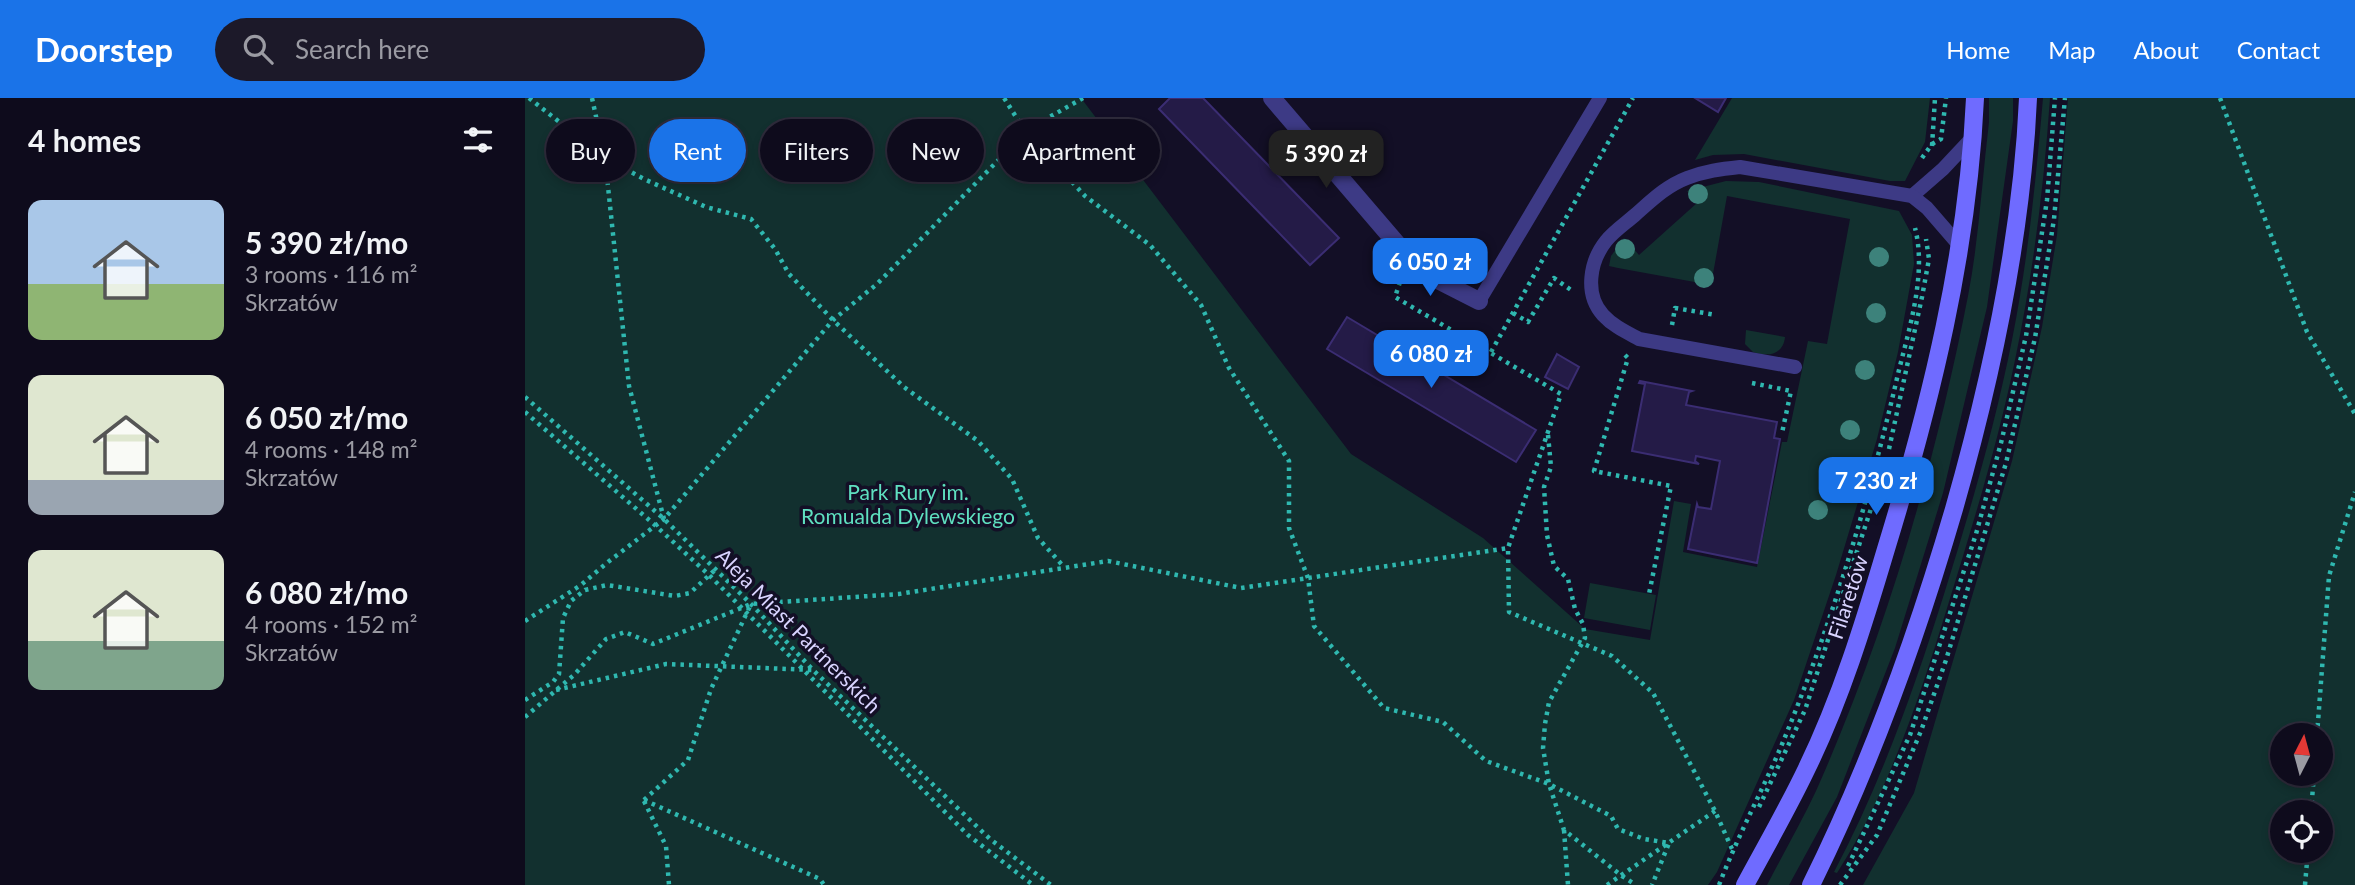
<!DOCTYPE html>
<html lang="en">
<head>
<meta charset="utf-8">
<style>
	:root { --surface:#0e0b1c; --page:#1c1929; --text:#f1f3f6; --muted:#9b9ba3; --line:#2e2b3b; --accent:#1a73e8 }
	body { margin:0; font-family:Lato,sans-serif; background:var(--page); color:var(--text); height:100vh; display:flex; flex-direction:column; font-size:26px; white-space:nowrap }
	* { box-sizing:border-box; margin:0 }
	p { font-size:23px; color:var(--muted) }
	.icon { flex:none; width:38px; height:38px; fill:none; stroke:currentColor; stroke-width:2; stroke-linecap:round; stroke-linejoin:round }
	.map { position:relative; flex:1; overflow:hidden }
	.side { display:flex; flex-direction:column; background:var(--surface); width:525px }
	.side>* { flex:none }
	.guide { position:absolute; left:21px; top:21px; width:665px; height:63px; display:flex; gap:14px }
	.needle { width:46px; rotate:6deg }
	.buttons { position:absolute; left:1745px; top:625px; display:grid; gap:14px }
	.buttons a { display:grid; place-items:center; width:63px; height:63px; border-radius:50%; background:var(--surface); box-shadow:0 4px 10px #0003,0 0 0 2px var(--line); font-size:35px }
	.price { position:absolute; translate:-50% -60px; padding:0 16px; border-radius:14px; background:var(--accent); color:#fff; font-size:23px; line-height:46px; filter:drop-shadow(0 2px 4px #0008) }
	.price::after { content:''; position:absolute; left:50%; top:42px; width:21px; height:16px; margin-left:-10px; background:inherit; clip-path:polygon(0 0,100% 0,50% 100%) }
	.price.selected { background:#222; color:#fff }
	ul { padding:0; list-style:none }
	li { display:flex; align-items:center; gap:21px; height:175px; padding:0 28px }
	li span { display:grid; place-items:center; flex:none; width:196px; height:140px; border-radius:14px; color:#555 }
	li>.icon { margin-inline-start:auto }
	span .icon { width:84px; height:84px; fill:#fffc; stroke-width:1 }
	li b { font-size:30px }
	h2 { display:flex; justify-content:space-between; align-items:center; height:84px; padding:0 28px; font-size:30px }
	.tag { padding:0 24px; border-radius:32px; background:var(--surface); box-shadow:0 4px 10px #0003,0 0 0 2px var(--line); font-size:24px; line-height:63px }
	.tag.selected { background:var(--accent); color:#fff }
	header { display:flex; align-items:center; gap:42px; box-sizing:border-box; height:98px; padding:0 35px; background:var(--accent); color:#fff }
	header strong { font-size:33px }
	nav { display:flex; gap:38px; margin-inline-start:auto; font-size:24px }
	.search { width:490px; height:63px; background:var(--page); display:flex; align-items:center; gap:18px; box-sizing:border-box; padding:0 24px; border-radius:38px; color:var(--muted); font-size:26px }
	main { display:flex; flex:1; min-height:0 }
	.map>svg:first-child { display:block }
</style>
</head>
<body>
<header>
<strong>Doorstep</strong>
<div class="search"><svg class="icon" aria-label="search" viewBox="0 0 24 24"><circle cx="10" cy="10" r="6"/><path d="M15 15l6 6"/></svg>Search here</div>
<nav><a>Home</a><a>Map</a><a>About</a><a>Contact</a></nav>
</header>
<main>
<section class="side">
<h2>4 homes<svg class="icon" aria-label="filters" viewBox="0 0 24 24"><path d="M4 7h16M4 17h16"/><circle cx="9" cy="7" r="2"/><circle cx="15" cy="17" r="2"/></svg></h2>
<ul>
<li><span style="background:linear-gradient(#a9c7e8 60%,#8fb573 0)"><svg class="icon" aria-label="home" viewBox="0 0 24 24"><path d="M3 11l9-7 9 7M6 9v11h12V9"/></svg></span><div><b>5 390 zł/mo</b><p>3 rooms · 116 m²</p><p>Skrzatów</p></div></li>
<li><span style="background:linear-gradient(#dfe7d0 75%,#9aa5b1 0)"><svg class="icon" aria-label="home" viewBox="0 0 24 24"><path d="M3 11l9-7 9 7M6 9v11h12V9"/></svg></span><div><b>6 050 zł/mo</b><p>4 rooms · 148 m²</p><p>Skrzatów</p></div></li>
<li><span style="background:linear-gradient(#dfe7d0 65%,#7fa58c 0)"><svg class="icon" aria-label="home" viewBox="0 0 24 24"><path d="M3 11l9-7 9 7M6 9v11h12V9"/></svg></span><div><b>6 080 zł/mo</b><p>4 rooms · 152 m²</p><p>Skrzatów</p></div></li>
</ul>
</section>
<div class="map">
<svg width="1830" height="787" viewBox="0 0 1830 787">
	<rect width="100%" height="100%" fill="#130f26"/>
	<!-- green -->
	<g fill="#12302f" fill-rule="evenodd">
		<path d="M0,0H556L826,356L958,440L1060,531L1125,542L1149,403L1166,406L1158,454L1232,469L1257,344H1262L1283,243L1302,246L1325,121L1202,98L1186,187L1093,170L1084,168L1086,158L1099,140L1114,157L1172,105L1162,93L1201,83L1234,84L1374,113L1387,137L1389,166L1373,254L1352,341L1311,477L1269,602L1192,774L1183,787H0Z"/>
		<path d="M1207,0H1405L1400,44L1380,83H1365L1219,56L1188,57L1170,62Z"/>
		<path d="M1464,0H1488V23L1462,209L1418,395L1370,550L1312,699L1264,787H1242C1258,756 1276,725 1291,693C1361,536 1410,366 1443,198C1454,141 1457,82 1464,24Z"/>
		<path d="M1518,0H1525C1519,88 1508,176 1490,262C1473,345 1448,426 1423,507C1395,598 1364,694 1312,775L1309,774C1356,685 1390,589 1420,493C1446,410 1470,327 1487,242C1503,162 1511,81 1518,0Z"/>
		<path d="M1543,0H1830V787H1338L1389,695L1487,363L1517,229L1532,137ZM1757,637H1796V676H1757ZM1757,714H1796V752H1757Z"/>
		<path d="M1221,232L1260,239C1258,257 1243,259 1228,254L1220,246Z"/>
		<path d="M1065,485L1131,497L1125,532L1059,520Z"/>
	</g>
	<!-- building -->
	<g fill="#241b47" stroke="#3b2d73" stroke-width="2">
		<path d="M645,0H678L814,140L785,167L634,11Z"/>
		<path d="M1170,0H1201L1193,14Z"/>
		<path d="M822,219L1011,332L991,364L802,251Z"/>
		<path d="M1032,256L1054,269L1043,291L1020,279Z"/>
		<path d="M1115,283L1167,293L1164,294L1161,307L1252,324L1249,340L1255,341L1232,465L1163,451L1172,406L1173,409L1186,411L1195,363L1171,358L1170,363L1174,366L1107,353L1120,286L1114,285Z"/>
	</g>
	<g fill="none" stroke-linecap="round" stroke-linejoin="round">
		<!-- path -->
		<g stroke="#2fb8b0" stroke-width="4.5" stroke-dasharray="3.5 5" stroke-linecap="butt">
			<path d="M4,0L80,60L119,81L181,109L226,121L250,151L264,176L308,222L379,289L453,343L487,381L513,440L539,469"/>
			<path d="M67,0L80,60L104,288L139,421L308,222L352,186L495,40L500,33L479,0"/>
			<path d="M558,0L500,33L560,98L625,147L676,207L704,270L764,363V430L783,480L789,528L859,610L918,624L961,663L1024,686L1039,732L1097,778L1111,787"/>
			<path d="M1695,0L1782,234L1830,316"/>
			<path d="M1407,48L1410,0"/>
			<path d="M1397,60L1407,46L1416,41L1421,0"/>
			<path d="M875,184L870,199L1036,296L983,450L984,514L1087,558L1128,595L1190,713L1207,751"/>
			<path d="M988,215L1003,224L1029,180L1046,192"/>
			<path d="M1147,227L1150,210L1191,217"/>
			<path d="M966,254L1108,0"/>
			<path d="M1100,257L1103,260L1069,373L1146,388L1124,496"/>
			<path d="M1227,285L1266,293L1257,335"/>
			<path d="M0,299L139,421L226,506L288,572L465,741L526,787"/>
			<path d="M0,314L131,428L184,477L443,737L508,787"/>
			<path d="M1023,337L1026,369L1019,389L1022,437L1029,468L1043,481L1050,511L1058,526L1060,540L1024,604L1020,626L1018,650L1024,686L1086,718L1093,731L1119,741L1144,745L1127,787"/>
			<path d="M1364,351L1397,199L1404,161L1401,141"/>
			<path d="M0,523L56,487L83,464L139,421"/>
			<path d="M31,592L141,566L288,572"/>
			<path d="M0,602L28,584L34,576L38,520L46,503L60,492L82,487L150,498L165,495L191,471"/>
			<path d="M0,619L50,576L81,541L100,534L128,546L226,506L374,496L583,463L716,490L983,450"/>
			<path d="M1792,637L1804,478L1830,394"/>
			<path d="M119,702L163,662L186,591L226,506"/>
			<path d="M119,702L295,781L299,787"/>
			<path d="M119,703L141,748L144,787"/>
			<path d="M1234,709L1280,612L1357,377"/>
			<path d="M1786,714L1789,676"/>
			<path d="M1039,732L1043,787"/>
			<path d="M1323,768L1385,637L1451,436L1476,345L1501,238L1522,102L1530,0"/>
			<path d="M1082,787L1190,713"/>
			<path d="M1194,787C1212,740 1235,697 1255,651C1305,532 1344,402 1373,276C1384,231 1402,176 1390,130"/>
			<path d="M1315,787L1352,737L1396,633L1421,562L1481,365L1510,240L1529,121L1540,0"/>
			<path d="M1780,787L1783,752"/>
		</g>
		<!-- lane -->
		<g stroke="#3d3a85" stroke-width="14">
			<path d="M1387,98L1418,71L1448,39"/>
			<path d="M954,203L1075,0"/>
			<path d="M1270,269L1114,241C1101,234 1088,228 1078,217C1059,196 1065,163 1081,143C1089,133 1101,125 1110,117C1126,103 1141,88 1162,80C1180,73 1196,71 1215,69L1387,98L1402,110L1434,147"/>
		</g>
		<!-- street -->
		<path stroke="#3d3a85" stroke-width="18" d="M747,0L891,168L903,177L954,203"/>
		<!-- secondary -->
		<g stroke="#6f6bff" stroke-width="18">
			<path d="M1220,787C1241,748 1263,710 1282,670C1316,600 1339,525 1361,451C1406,304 1443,154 1450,0"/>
			<path d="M1286,787C1346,666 1391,541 1429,411C1467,278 1497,139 1503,0"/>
		</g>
	</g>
	<!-- trees -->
	<g fill="#3d827b">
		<circle cx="1173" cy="96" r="10"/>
		<circle cx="1100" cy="151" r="10"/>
		<circle cx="1354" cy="159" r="10"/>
		<circle cx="1179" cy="180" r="10"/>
		<circle cx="1351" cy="215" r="10"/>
		<circle cx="1340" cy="272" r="10"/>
		<circle cx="1325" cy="332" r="10"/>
		<circle cx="1293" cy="412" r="10"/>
	</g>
	<g text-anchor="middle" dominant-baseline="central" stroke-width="7" stroke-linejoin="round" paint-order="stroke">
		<!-- park labels -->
		<g font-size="21" fill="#5fe0c0" stroke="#130f26">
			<text x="383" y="393">Park Rury im.<tspan x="383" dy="24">Romualda Dylewskiego</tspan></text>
		</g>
		<!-- street labels -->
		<g font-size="21" fill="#d9d4ff" stroke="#130f26">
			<text transform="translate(1322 499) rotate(-72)">Filaretów</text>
			<text transform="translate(274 532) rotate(45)">Aleja Miast Partnerskich</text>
		</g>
	</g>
</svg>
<div class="buttons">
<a><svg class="needle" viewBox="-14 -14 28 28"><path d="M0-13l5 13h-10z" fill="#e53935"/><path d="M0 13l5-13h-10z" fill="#9b9ba3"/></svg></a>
<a><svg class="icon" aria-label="locate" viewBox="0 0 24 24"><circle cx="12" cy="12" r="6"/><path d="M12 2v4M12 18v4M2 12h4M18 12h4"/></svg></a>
</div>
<b class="price selected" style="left:801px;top:92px">5 390 zł</b>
<b class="price" style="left:905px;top:200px">6 050 zł</b>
<b class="price" style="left:906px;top:292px">6 080 zł</b>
<b class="price" style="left:1351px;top:419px">7 230 zł</b>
<div class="guide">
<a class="tag">Buy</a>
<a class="tag selected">Rent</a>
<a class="tag">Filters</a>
<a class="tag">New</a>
<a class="tag">Apartment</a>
</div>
</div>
</main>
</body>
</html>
